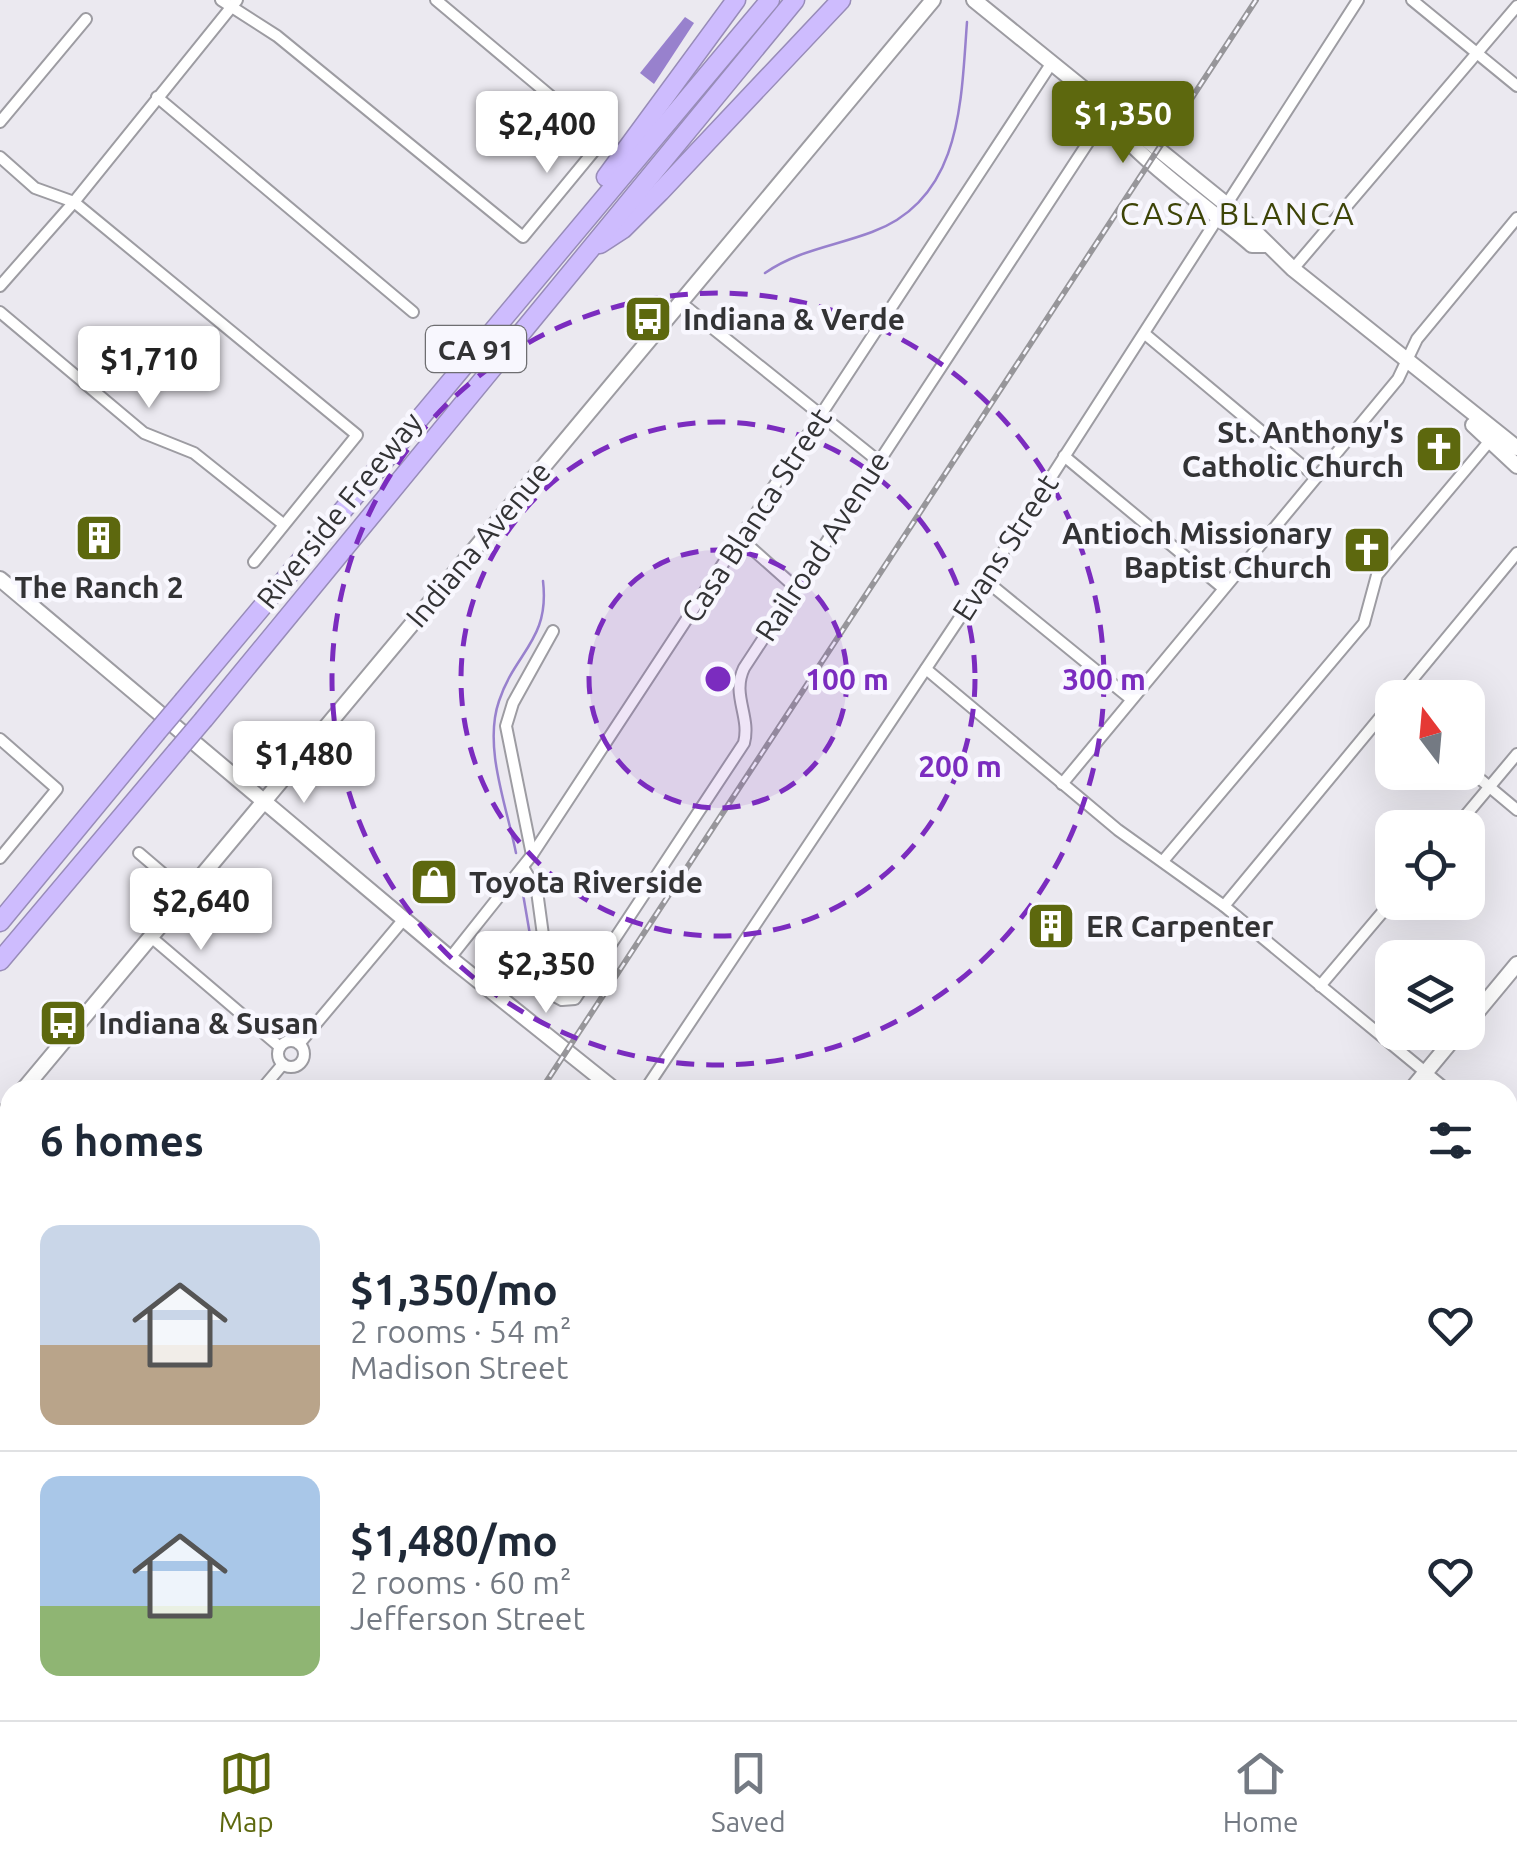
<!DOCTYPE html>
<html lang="en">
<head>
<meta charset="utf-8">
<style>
	:root { --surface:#fff; --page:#f6f6f7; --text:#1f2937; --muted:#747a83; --line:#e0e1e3; --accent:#5d680e }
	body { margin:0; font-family:Ubuntu,sans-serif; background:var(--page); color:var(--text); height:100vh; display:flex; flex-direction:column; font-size:38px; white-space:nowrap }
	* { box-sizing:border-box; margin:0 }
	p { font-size:32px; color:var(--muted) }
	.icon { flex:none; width:55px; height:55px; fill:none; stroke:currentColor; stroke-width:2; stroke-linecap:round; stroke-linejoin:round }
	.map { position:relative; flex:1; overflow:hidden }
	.drawer { position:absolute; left:0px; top:1080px; width:1518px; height:640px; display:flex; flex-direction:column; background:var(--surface); border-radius:30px 30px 0 0; box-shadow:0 10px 40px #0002 }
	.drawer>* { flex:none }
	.needle { width:65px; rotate:344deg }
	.buttons { position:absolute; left:1375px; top:680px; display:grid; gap:20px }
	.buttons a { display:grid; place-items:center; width:110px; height:110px; border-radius:20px; background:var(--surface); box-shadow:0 10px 40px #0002; font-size:50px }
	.price { position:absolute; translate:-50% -85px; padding:0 22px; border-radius:10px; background:#fff; color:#222; font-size:32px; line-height:65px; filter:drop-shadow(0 2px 5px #0008) }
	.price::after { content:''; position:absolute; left:50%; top:60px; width:30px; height:22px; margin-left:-15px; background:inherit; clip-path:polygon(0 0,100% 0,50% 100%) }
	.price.on { background:var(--accent); color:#fff }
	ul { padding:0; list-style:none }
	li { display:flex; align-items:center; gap:30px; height:250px; padding:0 40px }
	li+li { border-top:2px solid var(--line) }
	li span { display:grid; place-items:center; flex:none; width:280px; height:200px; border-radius:20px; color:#555 }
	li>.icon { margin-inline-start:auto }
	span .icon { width:120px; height:120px; fill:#fffc; stroke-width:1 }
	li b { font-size:42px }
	h2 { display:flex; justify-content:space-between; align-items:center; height:120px; padding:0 40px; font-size:42px }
	.dock { display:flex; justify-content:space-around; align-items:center; height:140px; border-top:2px solid var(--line); background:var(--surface); font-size:28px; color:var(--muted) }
	.dock a { display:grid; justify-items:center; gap:5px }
	.dock .on { color:var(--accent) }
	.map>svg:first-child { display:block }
</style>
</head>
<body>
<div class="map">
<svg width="1517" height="1720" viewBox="0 0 1517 1720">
	<rect width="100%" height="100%" fill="#ebe9f0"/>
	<!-- water -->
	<path fill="#9881cd" d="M685,17L694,23L654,84L640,73Z"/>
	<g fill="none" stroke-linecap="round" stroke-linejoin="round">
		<!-- stream -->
		<g stroke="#9881cd" stroke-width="2.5">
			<path d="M765,273C798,250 835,246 872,232C962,199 961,102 967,22"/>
			<path d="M516,853C507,807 483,747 499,701C515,652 550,640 543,581"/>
			<path d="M523,894L542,1005"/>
		</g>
		<!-- street casing -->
		<g stroke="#9d9ca2" stroke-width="14">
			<g id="street">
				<path d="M221,0L277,36L523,237L603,140L436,0"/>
				<path d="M1412,0L1517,86"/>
				<path d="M157,97L413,312"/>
				<path d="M0,122L86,19"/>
				<path d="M0,157L35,188L74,202L357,435L254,562"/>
				<path d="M1293,269L1517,6"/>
				<path d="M0,286L74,202L237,0"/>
				<path d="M680,302L877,460"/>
				<path d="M0,312L144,433L194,453L283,524"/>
				<path d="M1145,334L1316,477"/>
				<path d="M1064,456L1223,588"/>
				<path d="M741,539L795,587"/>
				<path d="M985,580L1131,699"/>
				<path d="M926,669L1118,830L1224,906L1447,1090"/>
				<path d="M1397,698L1517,553"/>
				<path d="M0,739L57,789L0,858"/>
				<path d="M1468,769L1517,810"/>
				<path d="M1062,784L1398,379L1417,339L1517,218"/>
				<path d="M1455,828L1517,754"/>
				<path d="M139,853L187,894"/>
				<path d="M532,855L506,726L513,703L553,631"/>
				<path d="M1163,861L1364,623L1377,575L1493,437"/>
				<path d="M523,867L537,891L551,994L562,1000L575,999L744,743C751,716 731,695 744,668L1108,112"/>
				<path d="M1224,906L1392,703"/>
				<path d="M151,937L280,1047"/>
				<path d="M450,958L532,855L1051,64"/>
				<path d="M1320,986L1392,901"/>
				<circle cx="291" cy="1054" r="13"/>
				<path d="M299,1044L404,919"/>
				<path d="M261,1090L283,1064"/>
				<path d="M645,1090L985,580L1358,0"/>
				<path d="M1508,1141L1517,1149"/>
				<path d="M0,1214L10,1222"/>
				<path d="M0,1403L10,1391"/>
				<path d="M0,1615L10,1624"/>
			</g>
		</g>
		<!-- secondary casing -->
		<g stroke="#9d9ca2" stroke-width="18">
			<g id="secondary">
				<path d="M974,0L1232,209L1293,269L1517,448"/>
				<path d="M1108,112C1116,144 1221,217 1252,245H1266"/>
				<path d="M1473,425L1517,466"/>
				<path d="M0,579L450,958L615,1090"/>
				<path d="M1468,1023L1517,964"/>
				<path d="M23,1090L933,0"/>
				<path d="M1411,1090L1459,1032"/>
				<path d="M0,1118L10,1106"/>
				<path d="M1358,1710L1370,1720"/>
				<path d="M889,1720L898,1710"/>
			</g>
		</g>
		<!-- highway casing -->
		<g stroke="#988cb8" stroke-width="21">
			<g id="highway">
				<path d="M606,177L736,0"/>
				<path d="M600,244L623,229L660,192L841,0"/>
				<path d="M184,700L770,0"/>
				<path d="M204,719L795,0"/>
				<path d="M0,922L156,733"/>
				<path d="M0,961L176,752"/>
			</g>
		</g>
		<!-- street -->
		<use href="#street" stroke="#fff" stroke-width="10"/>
		<!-- secondary -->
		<use href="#secondary" stroke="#fff" stroke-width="14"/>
		<!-- highway -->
		<use href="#highway" stroke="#cebcfe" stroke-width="18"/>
		<!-- rail casing -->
		<g stroke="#97969a" stroke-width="6">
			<g id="rail">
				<path d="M541,1090L1256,0"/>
				<path d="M141,1720L147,1710"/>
			</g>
		</g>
		<!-- rail -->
		<use href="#rail" stroke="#f8f7fe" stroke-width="2.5" stroke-dasharray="8" stroke-linecap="butt"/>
		<!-- highway-bridge casing -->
		<g stroke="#988cb8" stroke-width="21" stroke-linecap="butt">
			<g id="highway-bridge">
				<path d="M156,733L184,700"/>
				<path d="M176,752L204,719"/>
			</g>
		</g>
		<!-- highway-bridge -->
		<use href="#highway-bridge" stroke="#cebcfe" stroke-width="18"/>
	</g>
	<!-- distance rings -->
	<circle cx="718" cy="679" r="129" fill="#7b2cbf" fill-opacity=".12"/>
	<g fill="none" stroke="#7b2cbf" stroke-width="5" stroke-dasharray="18 12">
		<circle cx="718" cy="679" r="129"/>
		<circle cx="718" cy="679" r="257"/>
		<circle cx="718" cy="679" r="386"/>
	</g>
	<!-- icons -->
	<defs>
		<g id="bus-square" transform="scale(2.5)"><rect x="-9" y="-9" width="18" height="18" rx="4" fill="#5d680e" stroke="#f8f7fe"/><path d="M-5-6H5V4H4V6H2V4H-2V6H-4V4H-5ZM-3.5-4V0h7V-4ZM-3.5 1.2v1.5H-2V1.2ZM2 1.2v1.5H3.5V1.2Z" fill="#fff"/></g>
		<g id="church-square" transform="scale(2.5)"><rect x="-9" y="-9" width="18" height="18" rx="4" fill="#5d680e" stroke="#f8f7fe"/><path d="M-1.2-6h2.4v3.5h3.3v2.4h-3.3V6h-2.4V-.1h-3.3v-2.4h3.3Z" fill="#fff"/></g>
		<g id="building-square" transform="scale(2.5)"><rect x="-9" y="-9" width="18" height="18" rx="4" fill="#5d680e" stroke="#f8f7fe"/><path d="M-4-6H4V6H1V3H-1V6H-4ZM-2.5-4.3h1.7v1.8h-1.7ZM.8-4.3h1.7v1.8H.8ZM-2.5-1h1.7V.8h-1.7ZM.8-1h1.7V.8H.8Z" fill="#fff"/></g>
		<g id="shop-square" transform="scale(2.5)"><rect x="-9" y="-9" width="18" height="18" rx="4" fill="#5d680e" stroke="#f8f7fe"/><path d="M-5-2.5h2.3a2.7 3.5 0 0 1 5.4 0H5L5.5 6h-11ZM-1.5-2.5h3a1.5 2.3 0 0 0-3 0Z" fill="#fff"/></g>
	</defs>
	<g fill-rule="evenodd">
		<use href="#bus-square" x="648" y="319"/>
		<use href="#church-square" x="1439" y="449"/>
		<use href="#building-square" x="99" y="538"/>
		<use href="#church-square" x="1367" y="550"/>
		<use href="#shop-square" x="434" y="882"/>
		<use href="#building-square" x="1051" y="926"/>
		<use href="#bus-square" x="63" y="1023"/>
	</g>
	<g text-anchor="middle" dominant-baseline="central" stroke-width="9" stroke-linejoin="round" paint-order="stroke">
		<!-- shield labels -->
		<rect fill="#f8f7fe" stroke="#6e6e71" stroke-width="2.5" x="426" y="326" width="100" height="46" rx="8"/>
		<g font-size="28" font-weight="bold" fill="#333335">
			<text x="476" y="349">CA 91</text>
		</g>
		<!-- poi labels -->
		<g font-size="30" font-weight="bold" fill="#333335" stroke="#f8f7fe" text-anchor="start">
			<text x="683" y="319">Indiana &amp; Verde</text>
			<text x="1404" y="432" text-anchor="end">St. Anthony's<tspan x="1404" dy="34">Catholic Church</tspan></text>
			<text x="1332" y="533" text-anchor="end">Antioch Missionary<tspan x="1332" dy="34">Baptist Church</tspan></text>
			<text x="99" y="587" text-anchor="middle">The Ranch 2</text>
			<text x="469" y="882">Toyota Riverside</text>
			<text x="1086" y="926">ER Carpenter</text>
			<text x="98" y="1023">Indiana &amp; Susan</text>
		</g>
		<!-- street labels -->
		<g font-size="30" fill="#333335" stroke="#f8f7fe">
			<text transform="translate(339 510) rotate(-51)">Riverside Freeway</text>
			<text transform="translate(756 515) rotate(-57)">Casa Blanca Street</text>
			<text transform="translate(478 544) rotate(-50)">Indiana Avenue</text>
			<text transform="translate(822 546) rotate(-57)">Railroad Avenue</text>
			<text transform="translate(1005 547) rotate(-57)">Evans Street</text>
		</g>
		<!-- neighbourhood labels -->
		<g font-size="32" letter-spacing="2.5" fill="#3d4407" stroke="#f8f7fe">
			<text x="1238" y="213">CASA BLANCA</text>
		</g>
	</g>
	<circle cx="718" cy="679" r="15" fill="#7b2cbf" stroke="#f8f7fe" stroke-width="5"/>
	<g font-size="30" text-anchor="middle" font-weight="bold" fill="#7b2cbf" stroke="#f8f7fe" stroke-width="9" stroke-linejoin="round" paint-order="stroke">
		<text x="847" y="690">100 m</text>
		<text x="1104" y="690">300 m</text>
		<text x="960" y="777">200 m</text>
	</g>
</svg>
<div class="buttons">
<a><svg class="needle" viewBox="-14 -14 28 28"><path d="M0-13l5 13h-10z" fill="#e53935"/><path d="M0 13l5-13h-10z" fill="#747a83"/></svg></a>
<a><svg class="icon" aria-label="locate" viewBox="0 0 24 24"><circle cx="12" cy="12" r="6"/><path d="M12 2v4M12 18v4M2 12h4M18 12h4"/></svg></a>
<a><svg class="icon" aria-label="layers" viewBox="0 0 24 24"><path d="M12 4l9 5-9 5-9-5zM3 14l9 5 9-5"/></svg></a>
</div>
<b class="price on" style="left:1123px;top:166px">$1,350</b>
<b class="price" style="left:547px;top:176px">$2,400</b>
<b class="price" style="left:149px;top:411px">$1,710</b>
<b class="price" style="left:304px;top:806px">$1,480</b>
<b class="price" style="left:201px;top:953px">$2,640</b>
<b class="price" style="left:546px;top:1016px">$2,350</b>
<section class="drawer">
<h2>6 homes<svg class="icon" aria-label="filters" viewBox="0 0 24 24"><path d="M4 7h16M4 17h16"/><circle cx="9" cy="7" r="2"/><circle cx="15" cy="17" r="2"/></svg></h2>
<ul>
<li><span style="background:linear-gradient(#c9d6e8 60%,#b9a48a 0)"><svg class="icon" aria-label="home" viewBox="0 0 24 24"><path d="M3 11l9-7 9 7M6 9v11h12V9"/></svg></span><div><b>$1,350/mo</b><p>2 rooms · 54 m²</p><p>Madison Street</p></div><svg class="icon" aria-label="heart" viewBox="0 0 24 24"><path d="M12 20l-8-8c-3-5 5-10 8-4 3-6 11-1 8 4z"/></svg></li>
<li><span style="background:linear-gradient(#a9c7e8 65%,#8fb573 0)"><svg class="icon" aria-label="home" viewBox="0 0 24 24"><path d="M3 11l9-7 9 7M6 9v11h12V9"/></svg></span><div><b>$1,480/mo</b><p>2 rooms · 60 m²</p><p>Jefferson Street</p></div><svg class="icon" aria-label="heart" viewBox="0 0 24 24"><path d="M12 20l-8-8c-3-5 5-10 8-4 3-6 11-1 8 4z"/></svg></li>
</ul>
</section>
</div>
<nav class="dock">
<a class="on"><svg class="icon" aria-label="map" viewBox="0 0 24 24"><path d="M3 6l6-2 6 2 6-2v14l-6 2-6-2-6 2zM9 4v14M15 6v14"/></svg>Map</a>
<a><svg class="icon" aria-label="saved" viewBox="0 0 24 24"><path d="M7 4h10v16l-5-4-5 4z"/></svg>Saved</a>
<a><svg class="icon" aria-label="home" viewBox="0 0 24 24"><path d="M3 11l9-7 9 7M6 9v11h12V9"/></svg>Home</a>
</nav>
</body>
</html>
